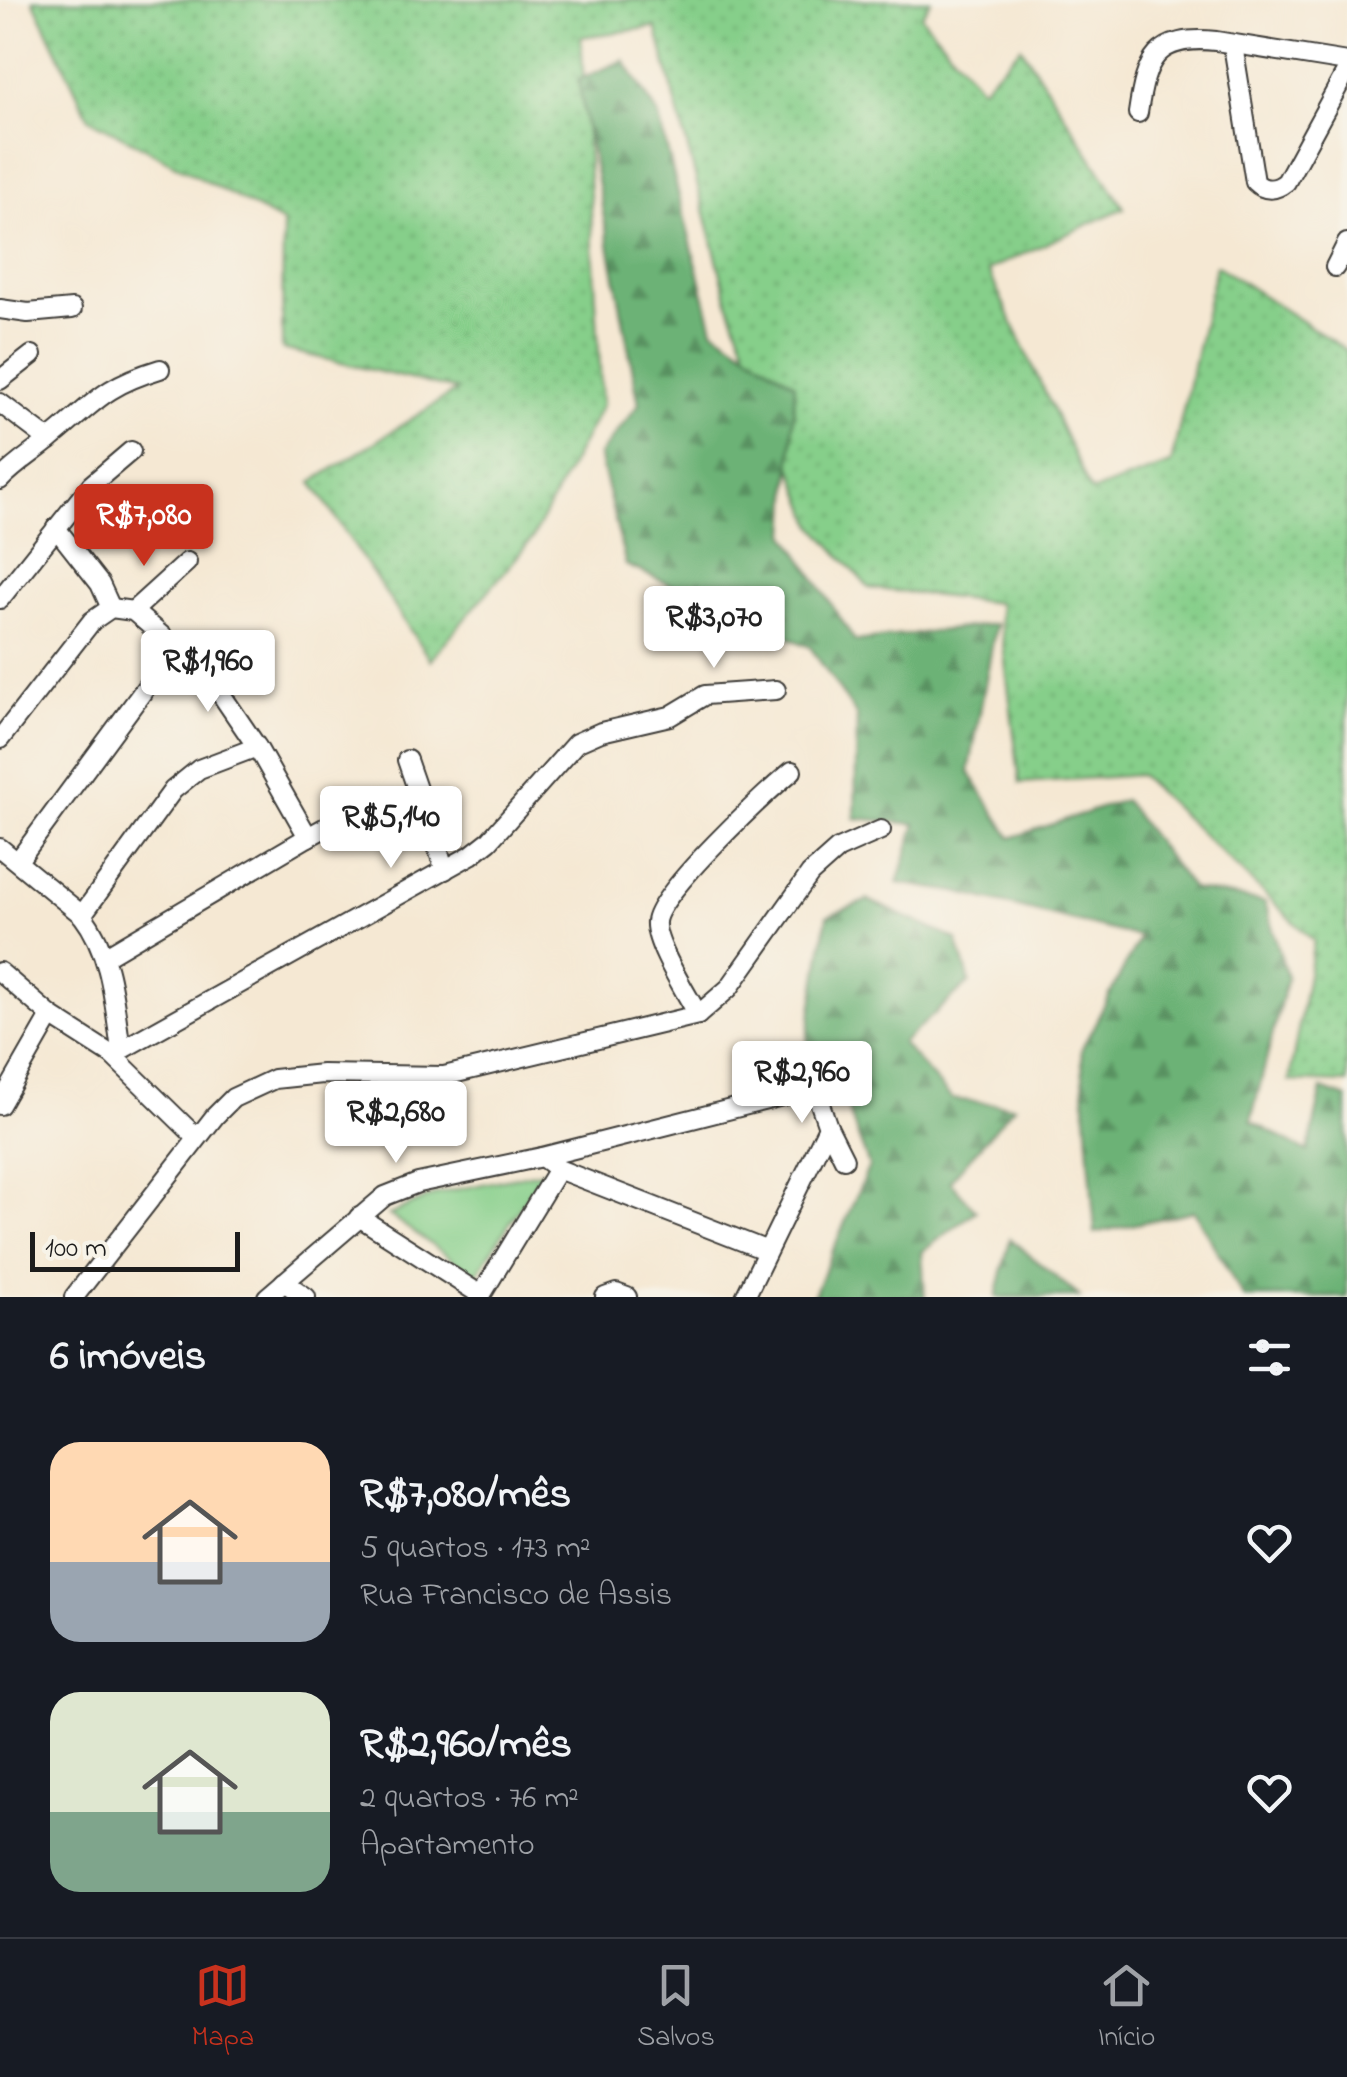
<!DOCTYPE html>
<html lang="pt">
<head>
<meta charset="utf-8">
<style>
	:root { --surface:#171b24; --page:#20242c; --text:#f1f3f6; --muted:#9ea1a6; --line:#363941; --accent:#c8321e }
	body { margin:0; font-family:"Indie Flower",sans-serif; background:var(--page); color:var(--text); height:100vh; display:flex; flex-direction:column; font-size:38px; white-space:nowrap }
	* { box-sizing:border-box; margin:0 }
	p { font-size:32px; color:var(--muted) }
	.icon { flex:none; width:55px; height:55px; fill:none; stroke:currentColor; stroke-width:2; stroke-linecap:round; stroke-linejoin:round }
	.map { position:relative; height:1297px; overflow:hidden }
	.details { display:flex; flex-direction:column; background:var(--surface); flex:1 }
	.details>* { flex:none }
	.scale { position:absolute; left:30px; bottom:25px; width:210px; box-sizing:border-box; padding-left:10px; border:5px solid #1c1c1c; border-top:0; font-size:28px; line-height:35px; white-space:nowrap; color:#1c1c1c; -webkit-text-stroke:8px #f7f3e8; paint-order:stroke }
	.price { position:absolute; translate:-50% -85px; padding:0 22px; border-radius:10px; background:#fff; color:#222; font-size:32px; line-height:65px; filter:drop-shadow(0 2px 5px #0008) }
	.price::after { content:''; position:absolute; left:50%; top:60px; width:30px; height:22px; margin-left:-15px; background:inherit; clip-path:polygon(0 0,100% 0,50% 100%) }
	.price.current { background:var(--accent); color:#fff }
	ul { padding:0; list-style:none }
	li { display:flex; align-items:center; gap:30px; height:250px; padding:0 50px }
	li span { display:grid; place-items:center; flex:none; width:280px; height:200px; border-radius:30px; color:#555 }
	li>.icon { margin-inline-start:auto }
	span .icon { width:120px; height:120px; fill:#fffc; stroke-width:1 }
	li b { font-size:42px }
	h2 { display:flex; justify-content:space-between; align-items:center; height:120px; padding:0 50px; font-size:42px }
	.dock { display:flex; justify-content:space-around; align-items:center; height:140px; border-top:2px solid var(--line); background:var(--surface); font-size:28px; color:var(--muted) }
	.dock a { display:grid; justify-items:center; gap:5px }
	.dock .current { color:var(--accent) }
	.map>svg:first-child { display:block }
</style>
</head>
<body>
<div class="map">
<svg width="1347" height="1297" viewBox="0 0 1347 1297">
	<defs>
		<pattern id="grass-dots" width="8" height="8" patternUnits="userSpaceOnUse" patternTransform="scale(2.5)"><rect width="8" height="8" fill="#86cf8a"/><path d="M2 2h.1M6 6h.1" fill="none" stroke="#73b176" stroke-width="1.8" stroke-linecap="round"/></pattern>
		<pattern id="forest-firs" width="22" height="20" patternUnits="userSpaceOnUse" patternTransform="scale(2.5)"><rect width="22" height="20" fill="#6cb276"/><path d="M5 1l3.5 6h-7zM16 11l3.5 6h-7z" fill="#589060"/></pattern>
	</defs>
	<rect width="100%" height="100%" fill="#f7f3e8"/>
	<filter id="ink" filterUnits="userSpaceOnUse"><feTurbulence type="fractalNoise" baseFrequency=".01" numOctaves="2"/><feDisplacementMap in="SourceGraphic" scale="20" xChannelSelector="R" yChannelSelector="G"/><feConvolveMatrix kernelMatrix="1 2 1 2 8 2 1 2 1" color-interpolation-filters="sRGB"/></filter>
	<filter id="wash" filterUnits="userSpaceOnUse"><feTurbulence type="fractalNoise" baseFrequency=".0048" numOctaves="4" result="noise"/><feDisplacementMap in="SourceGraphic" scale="40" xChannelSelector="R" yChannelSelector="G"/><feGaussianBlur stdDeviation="2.25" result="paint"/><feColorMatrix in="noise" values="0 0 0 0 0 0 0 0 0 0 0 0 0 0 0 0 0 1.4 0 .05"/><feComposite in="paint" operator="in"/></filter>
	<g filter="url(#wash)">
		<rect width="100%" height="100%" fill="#f5e8d3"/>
		<!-- grass -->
		<path fill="url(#grass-dots)" stroke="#517653" stroke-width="2.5" d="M33,0H931L921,16L981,88L1021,47L1124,208L988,270L1091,492L1171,464L1216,265L1347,351V1083L1289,1081L1314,941L1140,775L1020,783L998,603L869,588L814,526L729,305L656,27L581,37L602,405L532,539L430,660L312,482L457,390L282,349L283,223L89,118Z"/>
		<!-- forest -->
		<g fill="url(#forest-firs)" stroke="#446749" stroke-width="2.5">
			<path d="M624,60L658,114L713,329L795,384L787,535L855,641L996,624L969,772L1011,838L1124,800L1192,889L1265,902L1287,977L1251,1121L1308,1152L1322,1089L1347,1098V1297H1243L1194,1211L1095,1233L1081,1050L1140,937L956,892L898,883L916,824L855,818L857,716L810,647L626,565L599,455L639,404L578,80Z"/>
			<path d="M868,900L957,940L970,982L902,1043L952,1099L1014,1106L950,1181L976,1211L922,1252L925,1297H813L869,1166L838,1082L807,1041L827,916Z"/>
			<path d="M1010,1239L1080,1297H996Z"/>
		</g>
		<!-- park -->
		<path fill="#86cf8a" stroke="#517653" stroke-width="2.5" d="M543,1171L476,1276L389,1215L436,1194Z"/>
	</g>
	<g filter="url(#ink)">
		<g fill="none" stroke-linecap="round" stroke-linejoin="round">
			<!-- minor casing -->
			<g stroke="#3d3b37" stroke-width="22">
				<g id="minor">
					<path d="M1233,45L1255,182C1265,192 1276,190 1286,182L1347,70"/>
					<path d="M1138,113C1146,59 1155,35 1216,41L1347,62"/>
					<path d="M1335,267L1347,243"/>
					<path d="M0,309L28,313L72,309"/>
					<path d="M0,380L32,355"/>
					<path d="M0,403L49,440"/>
					<path d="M0,480C15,464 32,454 49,440C94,404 101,387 160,369"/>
					<path d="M56,528L100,584L111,608"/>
					<path d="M0,599L91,485L131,451"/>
					<path d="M133,611L187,562"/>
					<path d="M0,739L92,621L111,608L133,611L208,675L257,747L308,837L106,956"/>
					<path d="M407,760L445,870"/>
					<path d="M308,837L355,811"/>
					<path d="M0,848L82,915"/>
					<path d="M18,861L175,648"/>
					<path d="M0,972L51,1016L112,1055L197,1138"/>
					<path d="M698,1015C687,994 654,943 656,922C658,893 766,793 792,771"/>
					<path d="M121,1050C114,1003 112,954 82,915L173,790L199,769L257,747"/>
					<path d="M112,1055L471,855L489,841L576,743L601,732L670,716L705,695L776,690"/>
					<path d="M809,1072L828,1127L844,1159"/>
					<path d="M0,1105L51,1016"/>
					<path d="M542,1157L814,1088"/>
					<path d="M359,1217L481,1295"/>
					<path d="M284,1282L306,1297"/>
					<path d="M74,1297L215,1116L233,1098L274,1079L322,1074L444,1076L698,1015L729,988L810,874L838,849L881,830"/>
					<path d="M267,1297L385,1196L418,1183L542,1157L558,1169L765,1250"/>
					<path d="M480,1297L558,1169"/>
					<path d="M605,1297L616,1293L627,1297"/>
					<path d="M745,1297L828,1127"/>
				</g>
			</g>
			<!-- minor -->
			<use href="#minor" stroke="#fff" stroke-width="18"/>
		</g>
	</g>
</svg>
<div class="scale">100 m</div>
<b class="price current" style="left:144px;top:569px">R$7,080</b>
<b class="price" style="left:714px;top:671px">R$3,070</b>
<b class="price" style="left:208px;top:715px">R$1,960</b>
<b class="price" style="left:391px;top:871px">R$5,140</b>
<b class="price" style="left:802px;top:1126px">R$2,960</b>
<b class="price" style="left:396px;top:1166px">R$2,680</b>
</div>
<section class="details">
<h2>6 imóveis<svg class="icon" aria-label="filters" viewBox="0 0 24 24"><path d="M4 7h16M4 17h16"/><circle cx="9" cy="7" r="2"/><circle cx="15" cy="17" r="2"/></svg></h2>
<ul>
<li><span style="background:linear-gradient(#ffd9b3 60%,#9aa5b1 0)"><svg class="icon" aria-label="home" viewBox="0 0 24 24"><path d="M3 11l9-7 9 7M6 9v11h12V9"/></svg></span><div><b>R$7,080/mês</b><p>5 quartos · 173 m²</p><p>Rua Francisco de Assis</p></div><svg class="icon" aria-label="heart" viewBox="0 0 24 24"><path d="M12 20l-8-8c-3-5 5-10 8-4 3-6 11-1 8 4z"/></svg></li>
<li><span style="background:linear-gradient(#dfe7d0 60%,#7fa58c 0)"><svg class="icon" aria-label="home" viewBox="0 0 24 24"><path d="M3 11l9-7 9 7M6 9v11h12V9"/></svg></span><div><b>R$2,960/mês</b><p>2 quartos · 76 m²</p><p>Apartamento</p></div><svg class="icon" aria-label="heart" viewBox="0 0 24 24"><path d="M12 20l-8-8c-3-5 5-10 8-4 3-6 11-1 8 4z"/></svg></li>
</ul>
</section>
<nav class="dock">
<a class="current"><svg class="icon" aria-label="map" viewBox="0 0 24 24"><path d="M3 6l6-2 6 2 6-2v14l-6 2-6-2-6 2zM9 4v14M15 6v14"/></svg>Mapa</a>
<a><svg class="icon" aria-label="saved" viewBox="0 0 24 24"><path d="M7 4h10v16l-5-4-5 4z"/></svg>Salvos</a>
<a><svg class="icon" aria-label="home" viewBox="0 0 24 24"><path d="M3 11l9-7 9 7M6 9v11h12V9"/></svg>Início</a>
</nav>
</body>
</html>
